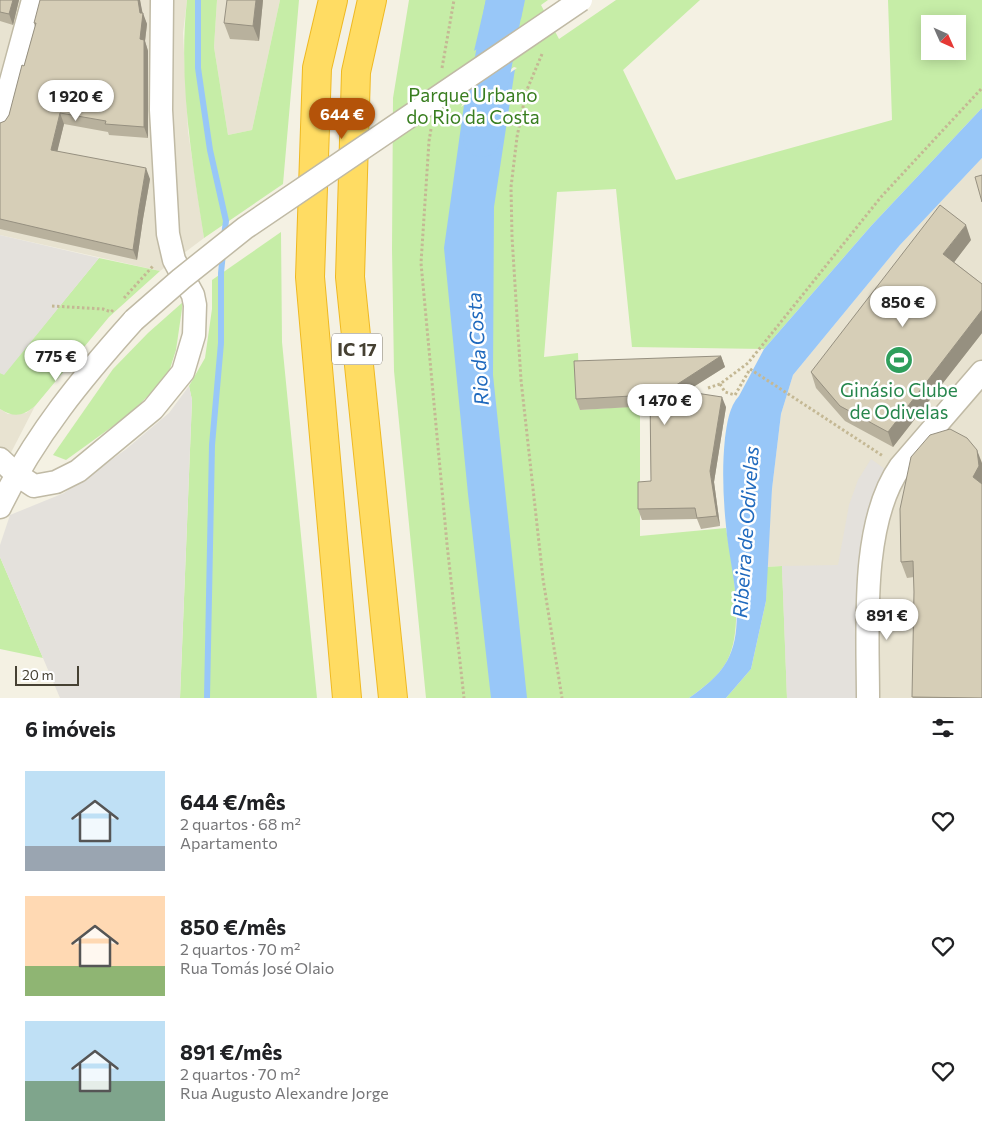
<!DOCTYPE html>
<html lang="pt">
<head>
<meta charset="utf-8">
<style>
	:root { --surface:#fff; --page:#f2f2f2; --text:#202124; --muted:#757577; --accent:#b45309 }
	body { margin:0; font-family:Commissioner,sans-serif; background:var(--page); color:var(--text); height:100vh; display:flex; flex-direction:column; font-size:19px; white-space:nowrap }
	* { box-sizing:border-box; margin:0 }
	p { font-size:16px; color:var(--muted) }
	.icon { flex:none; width:28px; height:28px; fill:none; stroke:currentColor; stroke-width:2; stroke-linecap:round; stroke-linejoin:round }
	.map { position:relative; height:698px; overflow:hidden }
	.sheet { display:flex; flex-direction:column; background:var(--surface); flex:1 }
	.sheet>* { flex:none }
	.needle { width:32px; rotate:135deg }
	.buttons { position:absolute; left:921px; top:15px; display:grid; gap:10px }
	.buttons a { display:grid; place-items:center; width:45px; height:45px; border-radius:0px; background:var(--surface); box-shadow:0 2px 12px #0003; font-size:25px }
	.scale { position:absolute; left:15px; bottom:12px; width:64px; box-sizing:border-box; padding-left:5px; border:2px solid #464133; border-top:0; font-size:14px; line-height:18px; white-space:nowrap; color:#464133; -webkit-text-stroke:4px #fff; paint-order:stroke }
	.price { position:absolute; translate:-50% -42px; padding:0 11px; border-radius:18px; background:#fff; color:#222; font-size:16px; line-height:32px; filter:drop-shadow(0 1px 2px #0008) }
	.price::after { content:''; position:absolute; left:50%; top:30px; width:15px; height:11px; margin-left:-8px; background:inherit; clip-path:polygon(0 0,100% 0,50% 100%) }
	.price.active { background:var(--accent); color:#fff }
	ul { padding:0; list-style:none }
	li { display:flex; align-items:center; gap:15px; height:125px; padding:0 25px }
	li span { display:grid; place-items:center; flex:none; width:140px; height:100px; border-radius:0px; color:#555 }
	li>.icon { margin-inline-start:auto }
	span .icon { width:60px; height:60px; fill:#fffc; stroke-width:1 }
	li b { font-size:21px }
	h2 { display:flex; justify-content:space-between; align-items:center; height:60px; padding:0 25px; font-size:21px }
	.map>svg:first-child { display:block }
</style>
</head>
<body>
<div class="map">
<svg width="982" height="698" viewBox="0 0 982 698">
	<rect width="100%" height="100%" fill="#f4f1e3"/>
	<!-- residential -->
	<g fill="#e8e3d1">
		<path d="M0,0H187L183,33L188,131L204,238L160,271L0,235Z"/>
		<path d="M217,0H280L252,130L228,135L214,47Z"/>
		<path d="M982,158V698H787L782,566L767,567L772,489L781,414L793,375L900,245Z"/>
		<path d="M35,406L0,474V409L8,414L26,413Z"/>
	</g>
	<!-- green -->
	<g fill="#c6eda7" fill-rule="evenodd">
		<path d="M187,0H217L214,47L228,135L252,130L280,0H299L283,184L204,238C192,160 178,80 187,0Z"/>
		<path d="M409,0H548L541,5L559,39L616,0H700L623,70L676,180L892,120L888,0H982V108L871,226L764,349L632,347L616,189L557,192L544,357L578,353L580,410L640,406V536L726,528C732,564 745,627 727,661C719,676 703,688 689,698H426L394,371L392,249L393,98ZM930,24H958V51H930Z"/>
		<path d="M281,232L282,342L317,698H180L192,400L189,386L205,358L212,309V280Z"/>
		<path d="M99,258L160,271L109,317L35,406C23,416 14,418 0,409V373L4,374Z"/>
		<path d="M183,302L176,350L167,378L127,416L66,460L53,455L113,369L148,333Z"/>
		<path d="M0,557L43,658L0,649Z"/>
		<path d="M782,566L787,698H726L751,669L766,601L767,567Z"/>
	</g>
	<!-- parking -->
	<g fill="#e4e1dc">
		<path d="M0,235L99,258L4,375L0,373Z"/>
		<path d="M189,386L192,400L180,698H60L0,557V545L10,515L64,493L125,450L169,413Z"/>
		<path d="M871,459L889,472L857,615L856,698H787L782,566L838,565L849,505L858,480Z"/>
	</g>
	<!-- water -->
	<g fill="#98c7f8">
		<path d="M486,0H525L521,19L474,51Z"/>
		<path d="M515,69L494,207L493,375L527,698H491L468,494L444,248L464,105Z"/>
		<path d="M982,108V158L900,245L793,375L781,414L772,489L766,601L751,669L726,698H689C703,688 718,677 727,661C748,624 729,565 726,526C723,497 722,467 725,438C727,423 729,407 739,396L764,349L871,226Z"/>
	</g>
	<!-- pier -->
	<path fill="#f4f1e3" d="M514,67L517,68L461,107L463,103Z"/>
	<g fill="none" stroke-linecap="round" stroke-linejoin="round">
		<!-- stream -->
		<g stroke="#98c7f8" stroke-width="6">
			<path d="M198,0V68L210,150L226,221L224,236"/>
			<path d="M207,698L212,445L221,343V273L223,253"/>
		</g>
		<!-- river -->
		<path stroke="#98c7f8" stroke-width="38" d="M482,138L484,111L505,0"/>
		<!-- minor casing -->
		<g stroke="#c0baa5" stroke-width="25">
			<g id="minor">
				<path d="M0,122L33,0"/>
				<path d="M0,459L16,474L34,486L56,482L78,471L153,409L183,372L194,335L195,305L193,295L174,260L168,234L161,110L162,0"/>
				<path d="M0,507C34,436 82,378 134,320"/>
				<path d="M868,698C868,630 860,524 900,467L982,372"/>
			</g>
		</g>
		<!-- highway casing -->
		<g stroke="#efb922" stroke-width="30">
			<g id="highway">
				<path d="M333,0L317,68L310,277L347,698"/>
				<path d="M372,0L356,72L350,277L393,698"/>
			</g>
		</g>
		<!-- path -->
		<g stroke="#c4b894" stroke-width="3" stroke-dasharray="2.5 2.5" stroke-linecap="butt">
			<path d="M542,54L526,92L517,137L511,187L512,237L521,380L543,579L562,698"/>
			<path d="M442,68L454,0"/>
			<path d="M431,129L429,141L421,263L447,544L464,698"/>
			<path d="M124,298L153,266"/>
			<path d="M52,306L103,309L111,312L113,310"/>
			<path d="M720,384L725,392L735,395L750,369L883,456"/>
			<path d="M708,388L720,384L748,363L881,197L982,88"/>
		</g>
		<!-- minor -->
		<use href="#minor" stroke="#fff" stroke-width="22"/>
		<!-- highway -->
		<use href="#highway" stroke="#ffdc63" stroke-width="28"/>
		<!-- minor-bridge casing -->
		<g stroke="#c0baa5" stroke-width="25" stroke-linecap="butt">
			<path id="minor-bridge" d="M134,320L181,279L245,228L581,0"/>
		</g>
		<!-- minor-bridge -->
		<use href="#minor-bridge" stroke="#fff" stroke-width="22"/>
	</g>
	<!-- wall -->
	<g fill="#b8b19d">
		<path d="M0,0H19L13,25L0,21Z"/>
		<path d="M140,0L142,13L147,24L145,41L148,51V138L109,135L108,132L64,124L57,151L150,179L143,219L137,260L0,229V123L5,121L9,115L24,66L35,27L34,23Z"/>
		<path d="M263,0L259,41L230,39L224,23Z"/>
		<path d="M971,240L954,262L982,284V333L893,447L845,421L816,388L811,372Z"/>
		<path d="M721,356L725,367L687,391L726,407L714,482L720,526L701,529L697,519L642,520L638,509L651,481L650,406L580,410L576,399Z"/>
		<path d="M900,509L982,698H913L914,592V577L907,578L901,562Z"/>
	</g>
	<!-- shaded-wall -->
	<g fill="#969080">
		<path d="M13,0H19L13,25L9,14Z"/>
		<path d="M138,0H140L143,15V13L147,24L145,41L148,51V138L144,127Z"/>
		<path d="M256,0H263L259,41L253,26Z"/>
		<path d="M60,113L64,124L55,161L51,150Z"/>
		<path d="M146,168L150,179L143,219L137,260L133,250L139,209Z"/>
		<path d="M966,225L971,240L949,269L943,254Z"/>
		<path d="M982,310V333L893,447L888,432Z"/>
		<path d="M721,356L725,367L674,399L670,389Z"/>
		<path d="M722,397L726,407L714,482L720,526L717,516L710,471Z"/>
		<path d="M977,450L982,463V487L973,477Z"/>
	</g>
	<!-- building -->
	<g fill="#d6ceb7" stroke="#969080">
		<path d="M0,0H13L9,14L0,12Z"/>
		<path d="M40,0H138L140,13H143L140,39L144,40V127L105,124L106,121L60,113L51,150L146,168L139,209L133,250L0,219V123L5,121L9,115L22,65L24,66L36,23H34Z"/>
		<path d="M227,0H256L253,26L224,23Z"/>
		<path d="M982,175V202L975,177Z"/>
		<path d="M940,205L966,225L943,254L982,284V310L888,432L840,406L811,372Z"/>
		<path d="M721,356L670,389L722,397L710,471L717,516L697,518L695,508L638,509V482L651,481L650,395L576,399L574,361Z"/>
		<path d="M950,429L967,438L977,450L979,466L973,477L982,484V698L912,697L914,592L913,561L901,562L900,509L911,457L930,435Z"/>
	</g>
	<!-- icons -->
	<defs>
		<g id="stadium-disc" transform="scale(1.4375)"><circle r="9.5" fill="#2e9e5b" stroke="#fff"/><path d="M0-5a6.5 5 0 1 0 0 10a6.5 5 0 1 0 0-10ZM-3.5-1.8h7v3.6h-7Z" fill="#fff"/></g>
	</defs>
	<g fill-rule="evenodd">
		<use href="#stadium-disc" x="899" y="360"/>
	</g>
	<g text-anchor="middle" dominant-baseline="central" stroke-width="5" stroke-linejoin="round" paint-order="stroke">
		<!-- shield labels -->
		<rect fill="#fff" stroke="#7e7a70" stroke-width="1" x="332" y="333.5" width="50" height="31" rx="4"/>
		<g font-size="18" font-weight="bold" fill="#464133">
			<text x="357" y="349">IC 17</text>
		</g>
		<!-- park labels -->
		<g font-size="19" fill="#397e20" stroke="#fff">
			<text x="473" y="94">Parque Urbano<tspan x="473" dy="22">do Rio da Costa</tspan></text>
		</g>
		<!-- leisure labels -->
		<g font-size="19" fill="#27864d" stroke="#fff">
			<text x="899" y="389">Ginásio Clube<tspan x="899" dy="22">de Odivelas</tspan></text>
		</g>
		<!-- water labels -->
		<g font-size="20" font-style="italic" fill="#206abe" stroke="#fff">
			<text transform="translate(477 349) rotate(-94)">Rio da Costa</text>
			<text transform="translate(745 532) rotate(-86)">Ribeira de Odivelas</text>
		</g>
	</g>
</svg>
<div class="buttons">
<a><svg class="needle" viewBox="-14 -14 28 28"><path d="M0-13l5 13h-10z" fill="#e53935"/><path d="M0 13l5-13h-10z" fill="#757577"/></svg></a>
</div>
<div class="scale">20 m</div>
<b class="price" style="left:76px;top:122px">1 920 €</b>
<b class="price active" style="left:342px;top:140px">644 €</b>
<b class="price" style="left:903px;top:328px">850 €</b>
<b class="price" style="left:56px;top:382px">775 €</b>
<b class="price" style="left:665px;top:426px">1 470 €</b>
<b class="price" style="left:887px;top:641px">891 €</b>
</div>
<section class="sheet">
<h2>6 imóveis<svg class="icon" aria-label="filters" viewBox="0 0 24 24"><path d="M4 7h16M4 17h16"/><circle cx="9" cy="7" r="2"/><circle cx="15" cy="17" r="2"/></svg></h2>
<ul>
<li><span style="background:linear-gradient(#bfe0f5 75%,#9aa5b1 0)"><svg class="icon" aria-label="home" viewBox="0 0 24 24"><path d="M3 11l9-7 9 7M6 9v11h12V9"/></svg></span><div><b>644 €/mês</b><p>2 quartos · 68 m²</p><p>Apartamento</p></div><svg class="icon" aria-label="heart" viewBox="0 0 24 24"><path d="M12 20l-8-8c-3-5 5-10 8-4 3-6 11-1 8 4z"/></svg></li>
<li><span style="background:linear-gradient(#ffd9b3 70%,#8fb573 0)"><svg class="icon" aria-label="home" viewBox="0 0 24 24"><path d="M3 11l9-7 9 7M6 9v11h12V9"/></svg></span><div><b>850 €/mês</b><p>2 quartos · 70 m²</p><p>Rua Tomás José Olaio</p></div><svg class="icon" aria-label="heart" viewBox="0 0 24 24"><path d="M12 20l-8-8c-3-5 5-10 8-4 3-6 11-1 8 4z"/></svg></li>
<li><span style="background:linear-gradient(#bfe0f5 60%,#7fa58c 0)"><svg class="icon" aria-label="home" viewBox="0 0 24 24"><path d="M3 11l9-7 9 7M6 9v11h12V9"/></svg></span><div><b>891 €/mês</b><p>2 quartos · 70 m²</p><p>Rua Augusto Alexandre Jorge</p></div><svg class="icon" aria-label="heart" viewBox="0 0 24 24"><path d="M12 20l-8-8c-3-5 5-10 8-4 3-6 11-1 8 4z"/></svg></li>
</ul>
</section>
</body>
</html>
